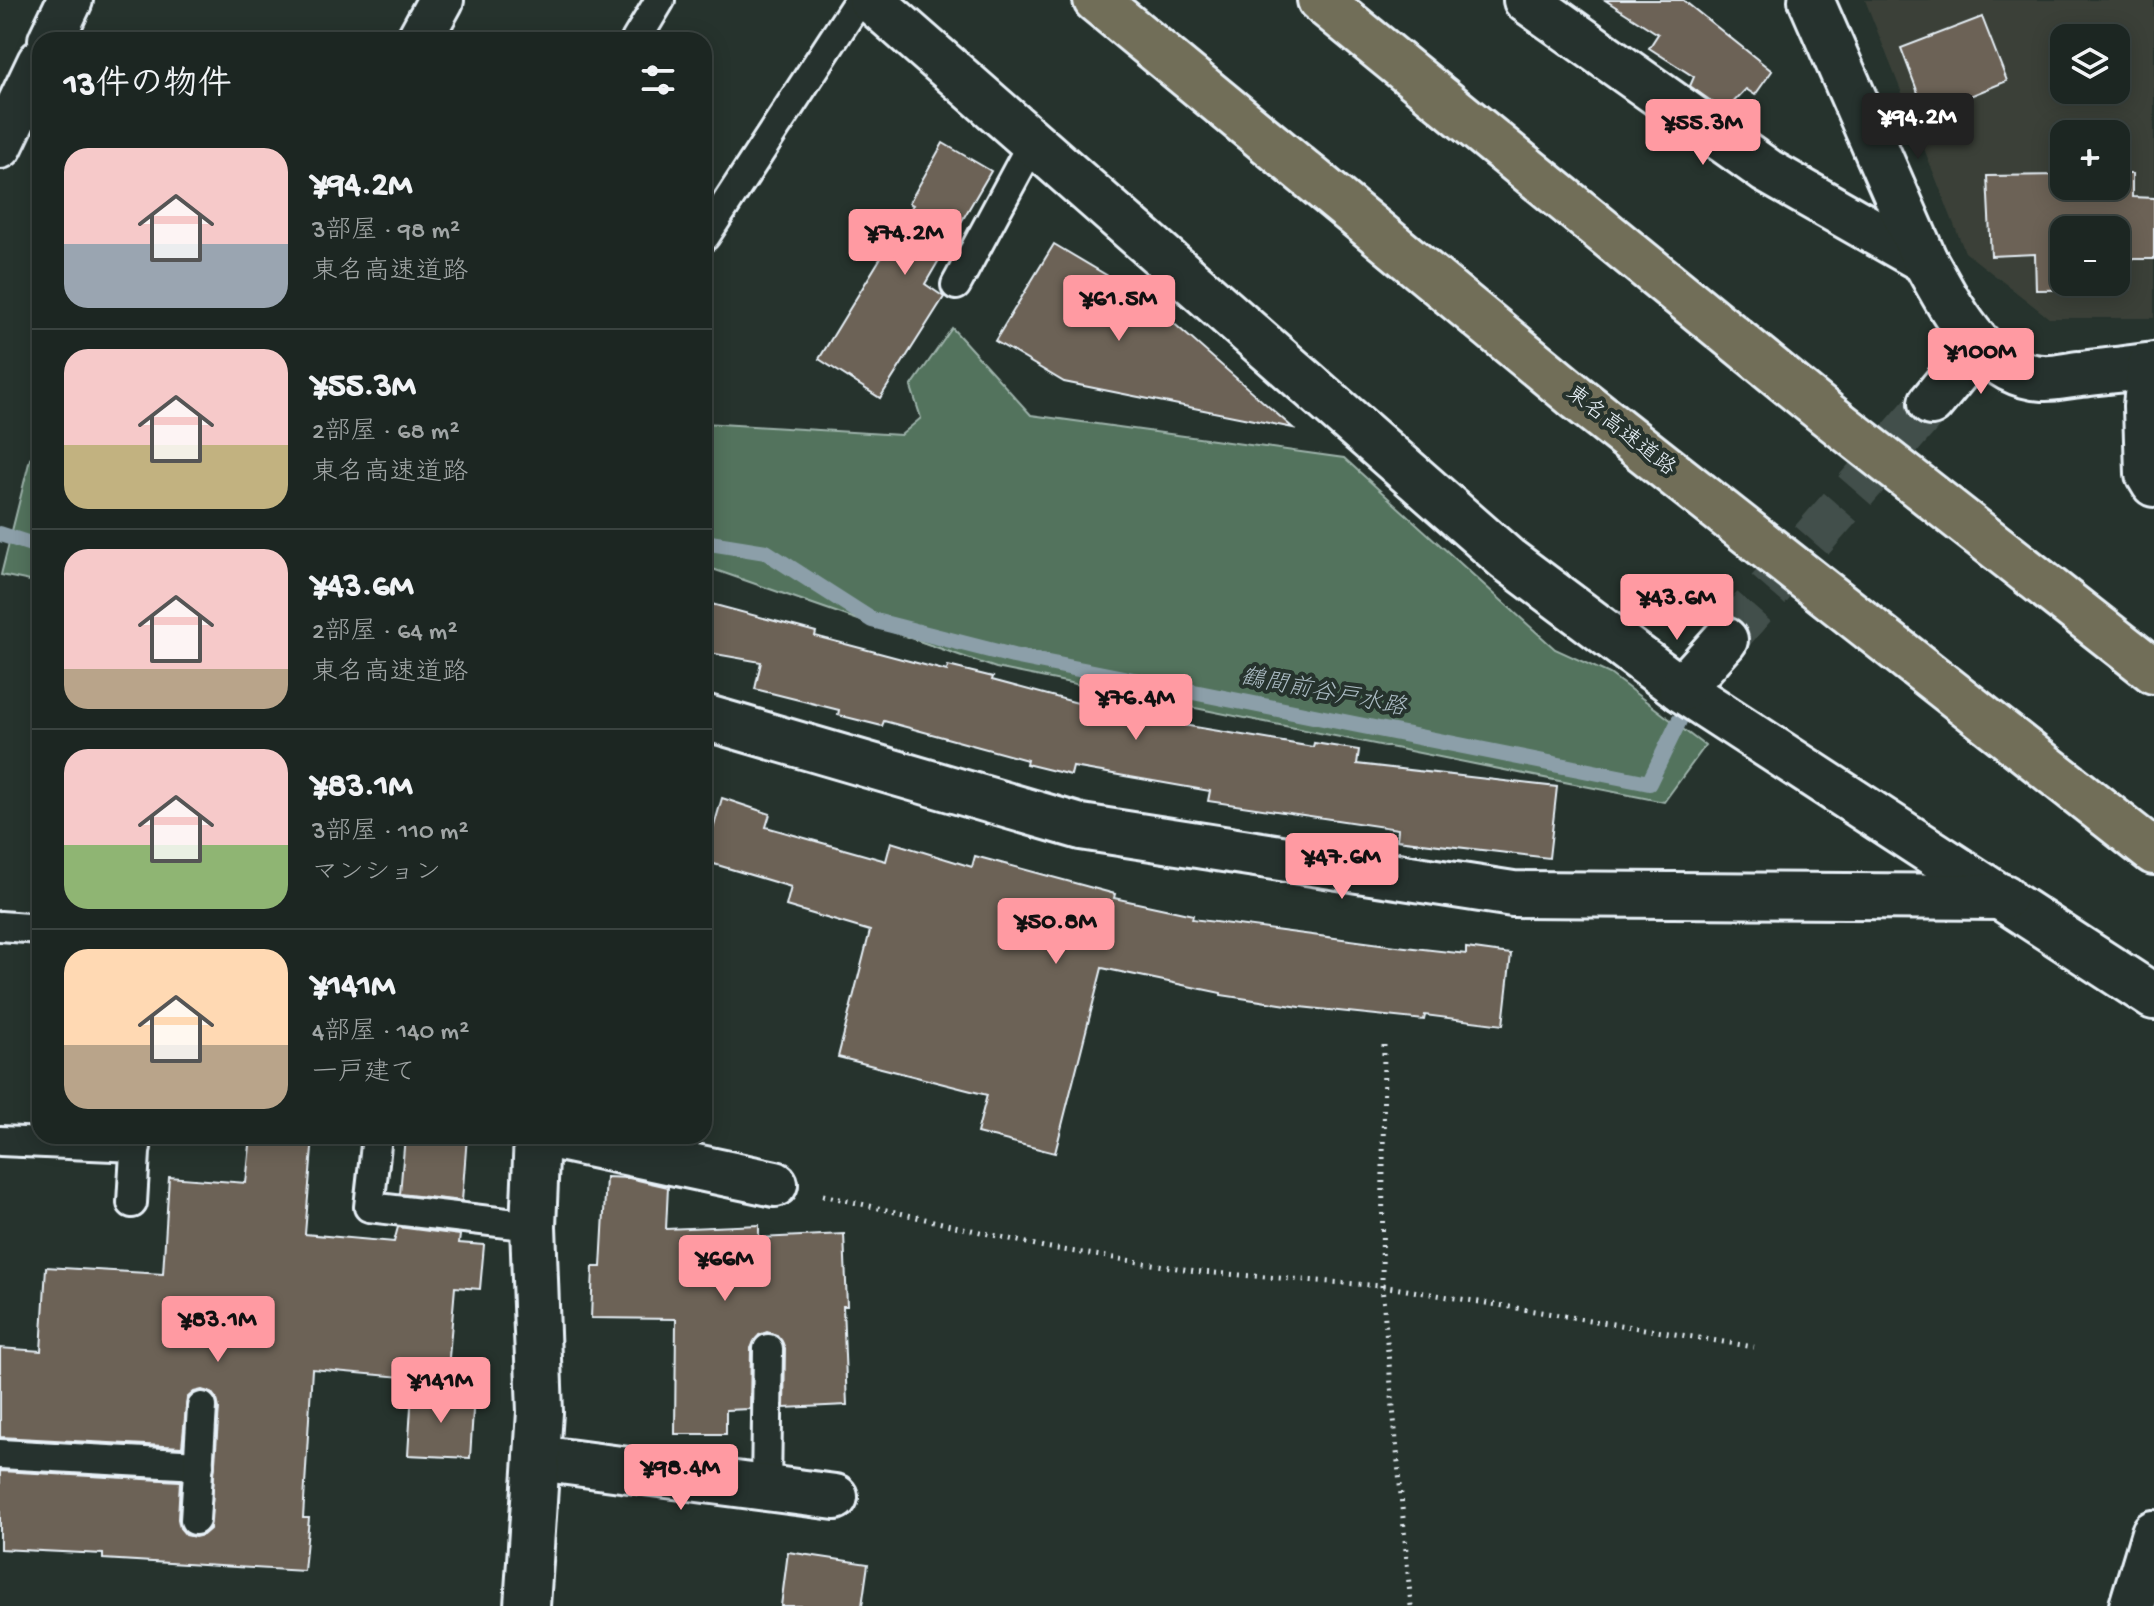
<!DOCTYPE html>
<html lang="ja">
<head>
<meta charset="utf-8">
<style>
	:root { --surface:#1c2622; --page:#252e2a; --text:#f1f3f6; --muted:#a0a5a5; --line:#3a4340; --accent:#ff9aa2 }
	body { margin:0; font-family:"Gochi Hand","Klee One",sans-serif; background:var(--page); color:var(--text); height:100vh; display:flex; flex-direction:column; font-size:30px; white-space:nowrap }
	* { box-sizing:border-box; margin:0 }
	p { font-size:26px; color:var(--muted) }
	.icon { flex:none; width:44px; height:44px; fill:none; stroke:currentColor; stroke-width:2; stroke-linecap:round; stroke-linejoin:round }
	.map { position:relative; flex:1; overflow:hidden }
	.sheet { position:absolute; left:32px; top:32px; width:680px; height:1112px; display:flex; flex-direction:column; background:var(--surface); border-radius:24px; box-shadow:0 4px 20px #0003,0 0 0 2px var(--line) }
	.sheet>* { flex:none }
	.tools { position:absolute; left:2050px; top:24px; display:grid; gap:16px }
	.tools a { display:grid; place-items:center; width:80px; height:80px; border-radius:16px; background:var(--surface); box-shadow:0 4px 20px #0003,0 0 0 2px var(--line); font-size:40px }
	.price { position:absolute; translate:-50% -68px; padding:0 18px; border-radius:8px; background:var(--accent); color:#111; font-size:26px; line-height:52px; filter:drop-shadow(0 2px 4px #0008) }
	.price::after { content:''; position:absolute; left:50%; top:48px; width:24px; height:18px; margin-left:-12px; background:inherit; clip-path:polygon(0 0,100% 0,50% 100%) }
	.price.selected { background:#222; color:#fff }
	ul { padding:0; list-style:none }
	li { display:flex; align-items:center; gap:24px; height:200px; padding:0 32px }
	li+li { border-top:2px solid var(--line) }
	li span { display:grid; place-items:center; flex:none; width:224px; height:160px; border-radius:24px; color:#555 }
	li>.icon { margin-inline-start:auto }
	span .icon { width:96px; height:96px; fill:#fffc; stroke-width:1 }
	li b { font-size:34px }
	h2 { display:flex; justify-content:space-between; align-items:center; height:96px; padding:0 32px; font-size:34px }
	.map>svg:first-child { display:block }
</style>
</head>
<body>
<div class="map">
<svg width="2154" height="1606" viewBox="0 0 2154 1606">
	<rect width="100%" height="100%" fill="#26332d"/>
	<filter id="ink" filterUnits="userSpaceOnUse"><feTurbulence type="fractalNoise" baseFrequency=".0125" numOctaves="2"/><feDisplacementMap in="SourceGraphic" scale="16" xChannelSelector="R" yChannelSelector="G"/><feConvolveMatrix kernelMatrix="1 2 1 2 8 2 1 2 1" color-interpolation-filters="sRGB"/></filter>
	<g filter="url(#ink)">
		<!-- built -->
		<path fill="#3b4139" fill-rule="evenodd" d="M1865,0H2154V318H2049L1965,252ZM2064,38H2116V90H2064ZM2064,134H2116V186H2064ZM2064,230H2116V282H2064Z"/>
		<!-- green -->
		<g fill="#52735d" stroke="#9db2aa" stroke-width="2">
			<path d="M952,328L1031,415L1344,458L1555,649L1610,674L1705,746L1664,802L996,668L704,566V423L901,435L921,418L911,387Z"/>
			<path d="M40,444V583L1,575L30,459Z"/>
		</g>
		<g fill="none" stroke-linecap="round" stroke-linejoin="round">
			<!-- stream -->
			<g stroke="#8c9fa9" stroke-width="16">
				<path d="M0,534L40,547"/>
				<path d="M704,542L766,552L872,620L1013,656L1649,783L1679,721"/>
			</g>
		</g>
		<!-- building -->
		<g fill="#6c6256" stroke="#e8f1f8" stroke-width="2" fill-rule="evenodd">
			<path d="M1605,0H1683L1772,71L1755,95L1746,89L1725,111L1690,86L1694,77L1649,48L1658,34Z"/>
			<path d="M1982,17L2007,81L1926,114L1901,48Z"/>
			<path d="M943,143L991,171L925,284L944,297L880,398L819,359L913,205L909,203Z"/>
			<path d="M2116,174H2132V197L2154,198V259H2130V289L2036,290L2035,254L1991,256L1987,176L2064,175V186H2116ZM2064,230H2116V282H2064Z"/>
			<path d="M1054,244L1145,298L1293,428L1064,382L995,341Z"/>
			<path d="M704,602L816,632L815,636L947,671L948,666L993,677L992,680L1126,716L1128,705L1173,713L1171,723L1313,747L1314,743L1359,750L1357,764L1557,787L1549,858L1397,840L1398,829L1208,801L1210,791L1073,767L1071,775L1026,764L1027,760L884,721L882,726L838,715L839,710L755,689L761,662L704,652Z"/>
			<path d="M722,798L770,814L766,827L886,861L891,842L972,867L975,856L1115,894L1114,898L1193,915L1192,919L1388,945L1466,954V948L1511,954L1503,1025L1425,1015L1424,1020L1300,1007L1221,995V993L1102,968L1055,1153L977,1133L987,1095L838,1057L870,931L786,906L791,887L704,861Z"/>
			<path d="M251,1136H313L305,1234L394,1242L398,1227L460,1235L459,1243L484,1245L480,1289L455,1287L447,1381L312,1369L303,1518H309L304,1571L103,1559V1554L0,1549V1471L180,1481L178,1519L180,1528L186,1535L195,1537L203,1535L210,1529L219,1408L217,1400L212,1393L202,1390L194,1392L187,1398L182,1447L0,1437V1348L41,1351L46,1267L163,1274L169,1177L246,1183Z"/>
			<path d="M405,1136H467L462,1201L400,1194Z"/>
			<path d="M606,1177L629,1178L668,1187L666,1229L759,1225V1238L844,1234L847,1306H843L847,1405L784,1408L785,1348L777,1335L767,1332L759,1335L751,1348L750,1409L726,1410V1434H675L676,1319L591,1318L593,1267H601Z"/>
			<path d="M412,1391L474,1395L470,1458L408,1455Z"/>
			<path d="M788,1552L868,1564L862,1606H781Z"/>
		</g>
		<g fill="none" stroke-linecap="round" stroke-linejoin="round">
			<!-- street-tunnel -->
			<path stroke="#43504b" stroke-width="44" stroke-dasharray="44 22" stroke-linecap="butt" d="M1725,640L1931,403"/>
			<!-- lane casing -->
			<g stroke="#e8f1f8" stroke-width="34">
				<g id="lane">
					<path d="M636,40L660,0"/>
					<path d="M705,236L859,0"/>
					<path d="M956,285L1033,142"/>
					<path d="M0,926L40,929"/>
					<path d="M377,1136L369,1207L533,1226"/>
					<path d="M0,1141L136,1147"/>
					<path d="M132,1203L136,1136"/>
					<path d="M0,1454L199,1465"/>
					<path d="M766,1489L768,1349"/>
					<path d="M195,1520L202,1407"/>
				</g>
			</g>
			<!-- street casing -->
			<g stroke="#e8f1f8" stroke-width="50">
				<g id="street">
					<path d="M871,0L1507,559L1681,689L2154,997"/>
					<path d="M1526,0L1767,171L1925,261"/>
					<path d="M1811,0L1925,261C1951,307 1983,375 2043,378C2055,379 2068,375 2080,374C2105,371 2130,369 2154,365"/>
					<path d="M51,40L70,0"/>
					<path d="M419,40L441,0"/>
					<path d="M0,146L40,62"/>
					<path d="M2150,366L2146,406L2148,474L2154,484"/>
					<path d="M1931,403L1979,345"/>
					<path d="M1681,689L1725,640"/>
					<path d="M704,717L1081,827L1513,894L2004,897"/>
					<path d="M550,1136L775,1184"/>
					<path d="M537,1458L835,1497"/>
					<path d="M527,1606L540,1412L533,1226L537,1136"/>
					<path d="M2132,1606L2154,1533"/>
				</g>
			</g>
			<!-- highway casing -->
			<g stroke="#e8f1f8" stroke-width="50">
				<g id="highway">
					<path d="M1096,0L1576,397L2154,852"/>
					<path d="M1320,0L1828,415L2154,671"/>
				</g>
			</g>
			<!-- path -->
			<g stroke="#e8f1f8" stroke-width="5" stroke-dasharray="2 6" stroke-linecap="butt">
				<path d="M1384,1045L1382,1286L1411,1606"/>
				<path d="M823,1195L1044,1247L1202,1272L1382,1286L1754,1347"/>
			</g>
			<!-- lane -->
			<use href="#lane" stroke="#26332d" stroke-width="28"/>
			<!-- street -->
			<use href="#street" stroke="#26332d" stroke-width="44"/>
			<!-- highway -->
			<use href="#highway" stroke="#716e59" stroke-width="44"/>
		</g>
	</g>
	<g text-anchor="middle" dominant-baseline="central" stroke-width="8" stroke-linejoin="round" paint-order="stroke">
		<!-- street labels -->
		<g font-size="22" fill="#e8f1f8" stroke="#26332d">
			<text transform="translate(1620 432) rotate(38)">東名高速道路</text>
		</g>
		<!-- water labels -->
		<g font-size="24" font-style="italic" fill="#abbbc3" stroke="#26332d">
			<text transform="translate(1323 694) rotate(11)">鶴間前谷戸水路</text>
		</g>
	</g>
</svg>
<div class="tools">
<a><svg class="icon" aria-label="layers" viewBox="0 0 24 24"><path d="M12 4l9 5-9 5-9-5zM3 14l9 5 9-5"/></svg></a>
<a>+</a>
<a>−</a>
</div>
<b class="price selected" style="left:1918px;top:161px">¥94.2M</b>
<b class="price" style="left:1703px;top:167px">¥55.3M</b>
<b class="price" style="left:905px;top:277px">¥74.2M</b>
<b class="price" style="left:1119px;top:343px">¥61.5M</b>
<b class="price" style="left:1981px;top:396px">¥100M</b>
<b class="price" style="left:1677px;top:642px">¥43.6M</b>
<b class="price" style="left:1136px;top:742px">¥76.4M</b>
<b class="price" style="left:1342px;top:901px">¥47.6M</b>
<b class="price" style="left:1056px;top:966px">¥50.8M</b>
<b class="price" style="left:725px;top:1303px">¥66M</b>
<b class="price" style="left:218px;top:1364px">¥83.1M</b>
<b class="price" style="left:441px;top:1425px">¥141M</b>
<b class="price" style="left:681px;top:1512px">¥98.4M</b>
<section class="sheet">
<h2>13件の物件<svg class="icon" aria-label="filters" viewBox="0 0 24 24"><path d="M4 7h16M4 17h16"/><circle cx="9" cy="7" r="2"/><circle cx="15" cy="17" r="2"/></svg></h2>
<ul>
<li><span style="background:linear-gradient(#f6c9c9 60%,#9aa5b1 0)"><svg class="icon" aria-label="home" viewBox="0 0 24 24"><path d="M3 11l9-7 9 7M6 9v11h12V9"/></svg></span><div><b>¥94.2M</b><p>3部屋 · 98 m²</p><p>東名高速道路</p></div></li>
<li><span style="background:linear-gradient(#f6c9c9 60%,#c2b280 0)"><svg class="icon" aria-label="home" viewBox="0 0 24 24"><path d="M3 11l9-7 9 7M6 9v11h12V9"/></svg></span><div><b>¥55.3M</b><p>2部屋 · 68 m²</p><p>東名高速道路</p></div></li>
<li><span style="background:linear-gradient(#f6c9c9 75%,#b9a48a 0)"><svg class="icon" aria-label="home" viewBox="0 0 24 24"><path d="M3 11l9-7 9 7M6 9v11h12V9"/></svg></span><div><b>¥43.6M</b><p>2部屋 · 64 m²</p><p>東名高速道路</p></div></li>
<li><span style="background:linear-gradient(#f6c9c9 60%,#8fb573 0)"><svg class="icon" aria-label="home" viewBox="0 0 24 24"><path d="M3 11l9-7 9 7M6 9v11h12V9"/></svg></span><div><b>¥83.1M</b><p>3部屋 · 110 m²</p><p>マンション</p></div></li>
<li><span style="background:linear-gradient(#ffd9b3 60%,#b9a48a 0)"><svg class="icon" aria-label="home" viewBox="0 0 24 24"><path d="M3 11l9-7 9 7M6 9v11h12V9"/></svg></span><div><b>¥141M</b><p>4部屋 · 140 m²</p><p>一戸建て</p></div></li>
</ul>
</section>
</div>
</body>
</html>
